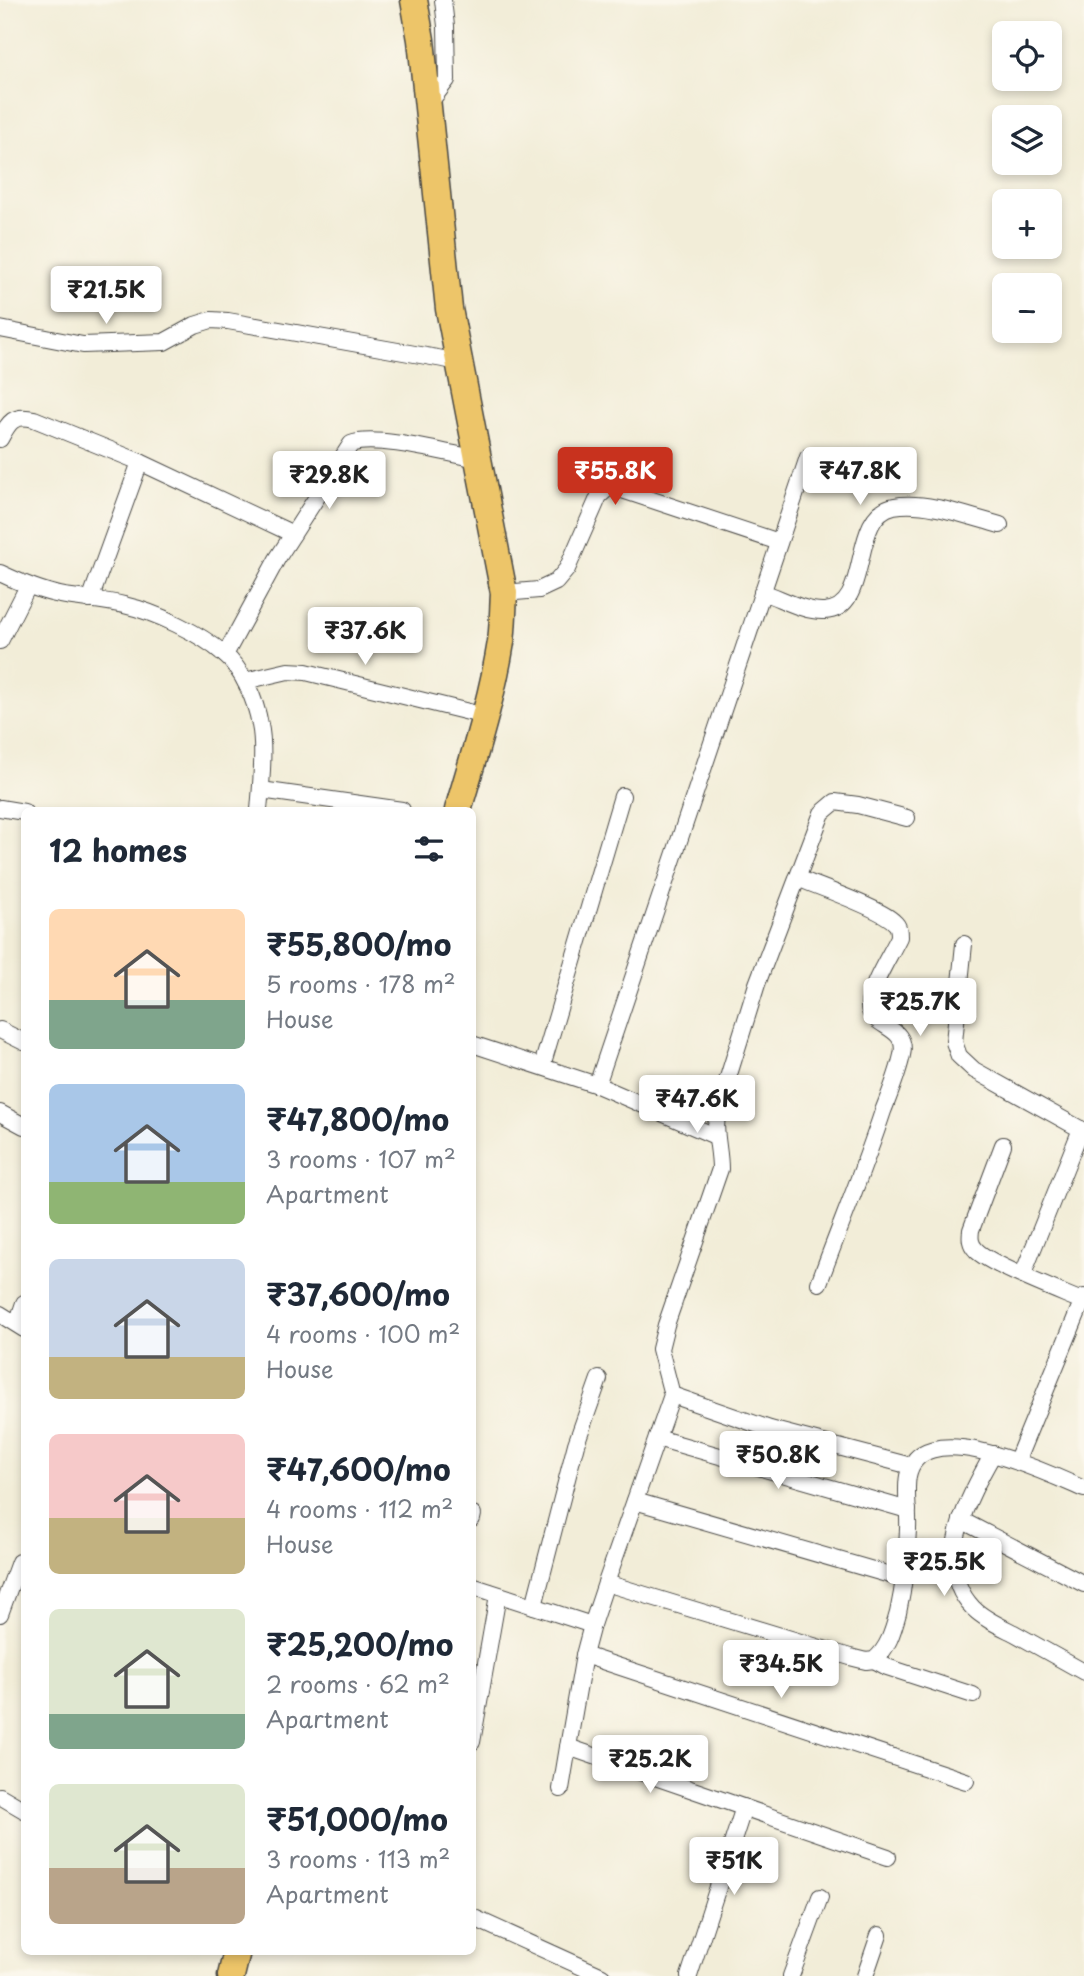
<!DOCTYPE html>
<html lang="en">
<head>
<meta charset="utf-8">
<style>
	:root { --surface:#fff; --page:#f6f6f7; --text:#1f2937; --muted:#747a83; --accent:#c8321e }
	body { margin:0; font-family:"Playpen Sans",sans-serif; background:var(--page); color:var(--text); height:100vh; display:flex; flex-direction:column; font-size:26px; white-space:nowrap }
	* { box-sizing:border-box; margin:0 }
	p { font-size:23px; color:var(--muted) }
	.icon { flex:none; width:38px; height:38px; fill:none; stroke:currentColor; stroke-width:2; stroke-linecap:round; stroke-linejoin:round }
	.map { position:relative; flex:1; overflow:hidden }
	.panel { position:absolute; left:21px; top:807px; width:455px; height:1148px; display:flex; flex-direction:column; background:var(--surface); border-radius:10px; box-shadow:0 4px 10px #0003 }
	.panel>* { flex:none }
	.tools { position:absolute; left:992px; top:21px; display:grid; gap:14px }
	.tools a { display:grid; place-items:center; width:70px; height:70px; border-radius:10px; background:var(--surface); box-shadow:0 4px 10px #0003; font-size:35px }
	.price { position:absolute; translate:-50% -60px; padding:0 16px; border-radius:7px; background:#fff; color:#222; font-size:23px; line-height:46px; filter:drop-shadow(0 2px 4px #0008) }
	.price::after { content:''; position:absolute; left:50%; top:42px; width:21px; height:16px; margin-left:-10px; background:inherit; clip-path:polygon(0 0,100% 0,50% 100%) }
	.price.on { background:var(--accent); color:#fff }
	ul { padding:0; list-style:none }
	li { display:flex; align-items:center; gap:21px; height:175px; padding:0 28px }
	li span { display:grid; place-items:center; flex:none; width:196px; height:140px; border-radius:10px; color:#555 }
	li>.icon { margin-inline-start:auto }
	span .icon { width:84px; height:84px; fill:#fffc; stroke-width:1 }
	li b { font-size:30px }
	h2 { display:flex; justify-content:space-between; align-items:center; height:84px; padding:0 28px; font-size:30px }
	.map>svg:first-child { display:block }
</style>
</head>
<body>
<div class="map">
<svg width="1084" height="1976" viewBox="0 0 1084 1976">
	<rect width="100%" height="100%" fill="#fbf7ec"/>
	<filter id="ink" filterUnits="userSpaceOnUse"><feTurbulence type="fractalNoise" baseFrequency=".0143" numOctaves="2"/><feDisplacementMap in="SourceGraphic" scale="14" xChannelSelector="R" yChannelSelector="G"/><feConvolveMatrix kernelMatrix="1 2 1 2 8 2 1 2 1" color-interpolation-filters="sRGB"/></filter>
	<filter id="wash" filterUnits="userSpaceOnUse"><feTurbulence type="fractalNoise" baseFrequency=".00686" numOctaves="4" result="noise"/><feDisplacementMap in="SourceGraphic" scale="28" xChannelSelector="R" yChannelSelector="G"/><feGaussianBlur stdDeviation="1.57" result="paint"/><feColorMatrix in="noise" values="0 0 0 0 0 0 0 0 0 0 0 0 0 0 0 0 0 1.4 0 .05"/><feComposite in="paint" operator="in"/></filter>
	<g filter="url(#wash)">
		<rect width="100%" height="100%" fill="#f2edd8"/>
	</g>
	<g filter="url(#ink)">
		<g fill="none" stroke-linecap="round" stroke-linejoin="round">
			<!-- street casing -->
			<g stroke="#494845" stroke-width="18">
				<g id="street">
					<path d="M428,105L447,80L446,26L443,0"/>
					<path d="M0,329L83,345L164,342L195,325L211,320L228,321L460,362"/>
					<path d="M0,439C9,422 13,414 34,419L140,462L293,534"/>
					<path d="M0,573C19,582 39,591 60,595C81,599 103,600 124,605C155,612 200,633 224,654C243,670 256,701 260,725C265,747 261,787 259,810"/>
					<path d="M762,592C781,598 804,612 824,611C873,610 848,515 894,506C926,500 970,517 1000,525"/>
					<path d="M504,593L539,590L556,582L567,569L599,496L608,488H616L779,542"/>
					<path d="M90,600L140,462"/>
					<path d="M0,641L28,586"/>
					<path d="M225,655L277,559L351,444C375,434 450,454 479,459"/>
					<path d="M245,681L288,671L306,672L485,716"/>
					<path d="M261,790L402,810"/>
					<path d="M0,808L24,812"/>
					<path d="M797,878C817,886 882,909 894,922C899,926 899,931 899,937C891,954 869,988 869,1006C870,1028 909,1025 902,1055C898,1074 890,1093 883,1111C864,1169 840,1226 819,1283"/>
					<path d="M964,944L954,1042L959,1056L974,1070L1084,1131"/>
					<path d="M0,1030L24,1042"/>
					<path d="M472,1044L597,1085L715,1136"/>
					<path d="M542,1066L622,796"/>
					<path d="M597,1085L808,457"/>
					<path d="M0,1113L24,1126"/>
					<path d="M1003,1145L971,1230C970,1238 970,1244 976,1250C990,1265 1061,1292 1084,1302"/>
					<path d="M1023,1274L1081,1129"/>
					<path d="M0,1314L24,1329"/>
					<path d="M17,1324L24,1303"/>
					<path d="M672,1395L770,1429L911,1466"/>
					<path d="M657,1438L908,1510"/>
					<path d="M993,1454C969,1496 931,1565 973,1608C984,1619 1000,1626 1014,1633C1037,1646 1061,1659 1084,1672"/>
					<path d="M1017,1460L1084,1297"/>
					<path d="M635,1501L904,1579"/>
					<path d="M472,1519L473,1514"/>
					<path d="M961,1520L1084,1584"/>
					<path d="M606,1583L672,1395L660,1349L666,1325L720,1169C720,1148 713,1131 718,1110L757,984L822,813L835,802L858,805L907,818"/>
					<path d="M472,1586L592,1625L606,1583L850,1657L866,1661L874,1660C888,1649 893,1631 898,1613C904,1586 907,1557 908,1529C909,1512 905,1492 908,1476C920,1411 1051,1475 1084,1489"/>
					<path d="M534,1606L576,1444L599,1379"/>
					<path d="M0,1614L19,1562"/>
					<path d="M592,1625L584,1655L568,1747L888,1857"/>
					<path d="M584,1655L966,1781"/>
					<path d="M874,1660L887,1667L973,1695"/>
					<path d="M472,1742L498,1595"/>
					<path d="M561,1789L568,1747"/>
					<path d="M0,1796L24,1810"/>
					<path d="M472,1917L602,1976"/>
					<path d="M689,1976L744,1807"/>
					<path d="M791,1976L820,1897"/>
					<path d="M865,1976L879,1935"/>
				</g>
			</g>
			<!-- primary casing -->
			<g stroke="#494845" stroke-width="29">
				<g id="primary">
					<path d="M414,0L421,40L449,309L504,593C503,609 503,626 501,642C492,699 474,755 458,810"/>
					<path d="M231,1976L237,1951"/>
				</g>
			</g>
			<!-- street -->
			<use href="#street" stroke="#fff" stroke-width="16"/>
			<!-- primary -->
			<use href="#primary" stroke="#edc569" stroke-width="26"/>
		</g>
	</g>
</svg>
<div class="tools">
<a><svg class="icon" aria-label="locate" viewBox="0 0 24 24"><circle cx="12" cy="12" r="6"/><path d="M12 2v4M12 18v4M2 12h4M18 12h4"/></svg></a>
<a><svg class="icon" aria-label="layers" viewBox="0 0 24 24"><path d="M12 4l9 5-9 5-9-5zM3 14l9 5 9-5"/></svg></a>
<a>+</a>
<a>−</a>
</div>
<b class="price" style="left:106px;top:326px">₹21.5K</b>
<b class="price on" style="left:615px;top:507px">₹55.8K</b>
<b class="price" style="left:860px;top:507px">₹47.8K</b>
<b class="price" style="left:329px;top:511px">₹29.8K</b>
<b class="price" style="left:365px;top:667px">₹37.6K</b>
<b class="price" style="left:920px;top:1038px">₹25.7K</b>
<b class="price" style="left:697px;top:1135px">₹47.6K</b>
<b class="price" style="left:778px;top:1491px">₹50.8K</b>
<b class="price" style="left:944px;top:1598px">₹25.5K</b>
<b class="price" style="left:781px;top:1700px">₹34.5K</b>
<b class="price" style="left:650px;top:1795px">₹25.2K</b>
<b class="price" style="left:734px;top:1897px">₹51K</b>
<section class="panel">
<h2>12 homes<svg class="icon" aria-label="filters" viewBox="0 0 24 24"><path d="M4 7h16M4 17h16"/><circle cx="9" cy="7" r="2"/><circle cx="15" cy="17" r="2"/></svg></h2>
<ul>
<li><span style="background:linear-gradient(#ffd9b3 65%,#7fa58c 0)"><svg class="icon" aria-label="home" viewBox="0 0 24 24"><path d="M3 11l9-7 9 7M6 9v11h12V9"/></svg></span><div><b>₹55,800/mo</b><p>5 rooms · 178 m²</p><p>House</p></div></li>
<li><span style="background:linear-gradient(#a9c7e8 70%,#8fb573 0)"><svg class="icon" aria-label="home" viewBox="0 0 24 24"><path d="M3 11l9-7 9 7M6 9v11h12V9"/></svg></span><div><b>₹47,800/mo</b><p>3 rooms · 107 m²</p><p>Apartment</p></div></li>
<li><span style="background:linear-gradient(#c9d6e8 70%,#c2b280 0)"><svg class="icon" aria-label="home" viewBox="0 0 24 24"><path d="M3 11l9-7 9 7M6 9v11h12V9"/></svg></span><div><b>₹37,600/mo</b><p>4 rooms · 100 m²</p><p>House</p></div></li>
<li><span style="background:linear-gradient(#f6c9c9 60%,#c2b280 0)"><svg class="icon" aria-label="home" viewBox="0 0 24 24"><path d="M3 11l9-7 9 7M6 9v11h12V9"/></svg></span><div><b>₹47,600/mo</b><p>4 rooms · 112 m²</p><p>House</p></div></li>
<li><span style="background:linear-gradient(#dfe7d0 75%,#7fa58c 0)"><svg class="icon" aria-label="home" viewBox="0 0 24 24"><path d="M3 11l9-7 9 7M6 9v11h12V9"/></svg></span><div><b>₹25,200/mo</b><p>2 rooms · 62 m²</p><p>Apartment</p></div></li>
<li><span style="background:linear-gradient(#dfe7d0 60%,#b9a48a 0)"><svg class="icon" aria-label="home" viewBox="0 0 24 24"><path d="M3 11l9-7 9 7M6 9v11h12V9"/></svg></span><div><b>₹51,000/mo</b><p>3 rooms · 113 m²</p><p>Apartment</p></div></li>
</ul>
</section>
</div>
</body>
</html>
